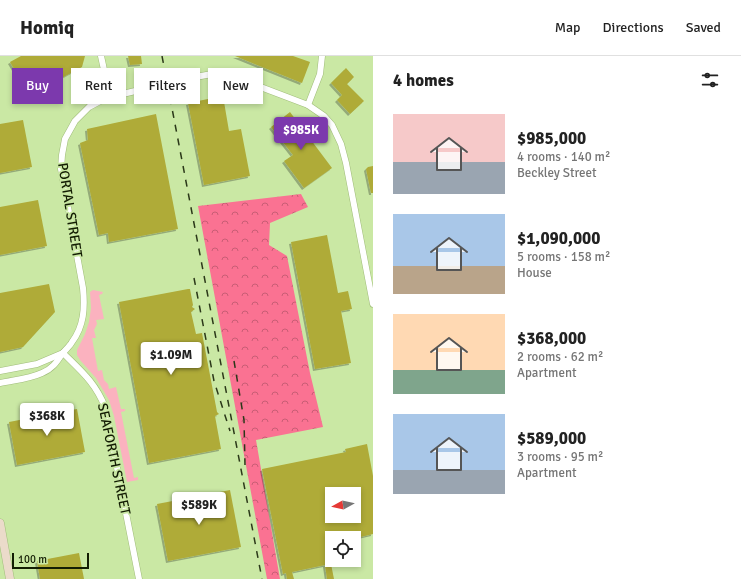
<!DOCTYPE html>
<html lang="en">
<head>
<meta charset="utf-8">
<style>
	:root { --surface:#fff; --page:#f2f2f2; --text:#222; --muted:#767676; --line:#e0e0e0; --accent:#7c39ad }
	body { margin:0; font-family:Signika,sans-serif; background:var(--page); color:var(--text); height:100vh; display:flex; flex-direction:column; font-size:15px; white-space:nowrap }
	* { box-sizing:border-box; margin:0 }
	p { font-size:13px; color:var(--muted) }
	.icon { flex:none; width:22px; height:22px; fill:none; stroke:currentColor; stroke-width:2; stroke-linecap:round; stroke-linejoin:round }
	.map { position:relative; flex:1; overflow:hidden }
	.side { display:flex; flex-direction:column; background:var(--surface); width:368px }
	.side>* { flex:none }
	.top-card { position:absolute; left:12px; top:12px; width:301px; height:36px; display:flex; gap:8px }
	.needle { width:26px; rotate:262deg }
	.fabs { position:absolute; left:325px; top:431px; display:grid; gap:8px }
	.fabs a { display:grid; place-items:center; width:36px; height:36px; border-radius:0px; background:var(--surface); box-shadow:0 2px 6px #0003; font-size:20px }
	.scale { position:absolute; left:12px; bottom:10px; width:77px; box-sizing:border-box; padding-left:4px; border:2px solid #131d03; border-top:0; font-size:11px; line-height:14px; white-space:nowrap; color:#131d03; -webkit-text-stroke:3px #cae8a4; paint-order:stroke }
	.price { position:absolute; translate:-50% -34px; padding:0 9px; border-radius:4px; background:#fff; color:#222; font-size:13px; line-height:26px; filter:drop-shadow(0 1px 2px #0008) }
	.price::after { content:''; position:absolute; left:50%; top:24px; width:12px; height:9px; margin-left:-6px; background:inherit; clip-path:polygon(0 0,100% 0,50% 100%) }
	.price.on { background:var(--accent); color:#fff }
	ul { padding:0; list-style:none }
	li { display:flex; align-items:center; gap:12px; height:100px; padding:0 20px }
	li span { display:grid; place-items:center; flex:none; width:112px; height:80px; border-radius:0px; color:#555 }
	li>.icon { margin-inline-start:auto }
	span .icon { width:48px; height:48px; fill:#fffc; stroke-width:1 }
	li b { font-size:17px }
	h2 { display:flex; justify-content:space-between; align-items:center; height:48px; padding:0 20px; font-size:17px }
	.tag { padding:0 14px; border-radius:0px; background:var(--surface); box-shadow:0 2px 6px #0003; font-size:14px; line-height:36px }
	.tag.on { background:var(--accent); color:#fff }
	header { display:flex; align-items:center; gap:24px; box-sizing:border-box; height:56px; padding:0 20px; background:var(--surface); border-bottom:1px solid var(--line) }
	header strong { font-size:19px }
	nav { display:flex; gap:22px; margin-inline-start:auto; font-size:14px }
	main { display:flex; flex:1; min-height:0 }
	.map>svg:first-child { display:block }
</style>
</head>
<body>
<header>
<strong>Homiq</strong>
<nav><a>Map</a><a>Directions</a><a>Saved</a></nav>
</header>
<main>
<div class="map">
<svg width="373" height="523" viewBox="0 0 373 523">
	<defs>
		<pattern id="forest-crowns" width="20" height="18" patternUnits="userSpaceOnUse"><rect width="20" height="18" fill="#fa7292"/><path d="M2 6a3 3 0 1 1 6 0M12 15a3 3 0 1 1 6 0" fill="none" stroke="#c95d75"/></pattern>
		<filter id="shadow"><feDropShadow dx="-2" dy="2" stdDeviation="0" flood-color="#0004"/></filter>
	</defs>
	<rect width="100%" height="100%" fill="#cae8a4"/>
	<!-- green -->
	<path fill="#fbb2bf" d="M93,234L103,236L102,238L99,239L104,263L96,264L97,268L94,274L96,282H92L98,315L102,314L104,324L108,328L109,333L116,331L121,353H125V355L121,356L134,422L138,421V424L127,426L114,360L109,344L96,322L80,304L77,299V294L85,278L89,266L91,252L90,236Z"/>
	<!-- forest -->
	<path fill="url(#forest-crowns)" d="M301,138L308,151L270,167L269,189L287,200L310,317L323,371L256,384L280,523H267L198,150Z"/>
	<!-- building -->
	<g fill="#afab38" fill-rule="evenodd" filter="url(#shadow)">
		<path d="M21,0H85L82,11L34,37L27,35L10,6Z"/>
		<path d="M128,0H141L142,8L130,9Z"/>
		<path d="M235,0H293L310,6L302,27Z"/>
		<path d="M346,12L354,21L347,28L364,45L350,58L337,44L342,39L331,27Z"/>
		<path d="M223,40L229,75L241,73L250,120L204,129L188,47Z"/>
		<path d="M290,56L332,112L304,132L284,105L293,99L271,71Z"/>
		<path d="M156,58L178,173L109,186L108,177L99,179L80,87L88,84L87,73Z"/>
		<path d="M23,64L32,111L0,117V68Z"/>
		<path d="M373,110V137H371L366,113L368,111Z"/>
		<path d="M38,144L47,190L0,199V151Z"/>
		<path d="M327,179L338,237L348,235L352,253L341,255L351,307L315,313L291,186Z"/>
		<path d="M49,228L55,256L23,291L0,296V237Z"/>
		<path d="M188,233H190L193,249L192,251L195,253L191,256L196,278L202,277L217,356L219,358L215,360L221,393L149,407L119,246Z"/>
		<path d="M77,353L85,396L17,409L9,366Z"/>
		<path d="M367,388L373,420V478L356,482H340L339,480L330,482L332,492V504H340L341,506L331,508L334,523H327L325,509L292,516L294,523H287L286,517L283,518L262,413L346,396L345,393ZM332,438H354V460H332Z"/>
		<path d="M230,434L241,491L168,505L157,448Z"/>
		<path d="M79,497L84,523H40L37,505Z"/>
	</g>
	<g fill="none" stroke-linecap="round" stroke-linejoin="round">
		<!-- street casing -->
		<g stroke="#a0bc7a" stroke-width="7">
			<g id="street">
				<path d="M101,0L110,41"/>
				<path d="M308,49L320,18L322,0"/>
				<path d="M63,297C81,315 95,326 105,351L139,523"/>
				<path d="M0,315L37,308L63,297"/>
				<path d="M0,327C14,324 29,323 42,317C52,313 57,306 62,298C65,294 70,290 72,286C84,270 85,252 83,232L61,113L62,99L65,83L75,65L89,51L102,44L110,41L190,22L212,18H221L242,24L308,49L324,60L332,69L341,88L346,107L373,248"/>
			</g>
		</g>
		<!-- secondary casing -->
		<g stroke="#a0bc7a" stroke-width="9">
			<path id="secondary" d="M0,467L10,523"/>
		</g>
		<!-- street -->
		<use href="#street" stroke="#fff" stroke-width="6"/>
		<!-- secondary -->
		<use href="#secondary" stroke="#ebdbca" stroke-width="8"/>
		<!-- rail -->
		<g stroke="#2b3819" stroke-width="1.5" stroke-dasharray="7 7" stroke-linecap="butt">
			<path d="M162,0L262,523"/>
			<path d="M194,222L214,325L230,375"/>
			<path d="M234,305L244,364L245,409"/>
		</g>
	</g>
	<g text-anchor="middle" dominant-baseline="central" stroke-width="3.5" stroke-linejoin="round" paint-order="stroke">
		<!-- street labels -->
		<g font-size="14" fill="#131d03" stroke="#cae8a4">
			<text transform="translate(70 154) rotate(81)">PORTAL STREET</text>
			<text transform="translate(114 403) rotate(78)">SEAFORTH STREET</text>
		</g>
	</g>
</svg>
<div class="fabs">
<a><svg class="needle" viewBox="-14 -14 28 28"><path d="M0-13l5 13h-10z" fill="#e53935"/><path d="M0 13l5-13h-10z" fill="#767676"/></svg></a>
<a><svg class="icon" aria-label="locate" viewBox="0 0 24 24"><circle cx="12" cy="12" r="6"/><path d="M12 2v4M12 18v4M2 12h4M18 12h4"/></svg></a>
</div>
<div class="scale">100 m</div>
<b class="price on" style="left:301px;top:95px">$985K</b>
<b class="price" style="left:171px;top:320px">$1.09M</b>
<b class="price" style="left:47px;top:381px">$368K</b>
<b class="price" style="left:199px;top:470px">$589K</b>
<div class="top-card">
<a class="tag on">Buy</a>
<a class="tag">Rent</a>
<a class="tag">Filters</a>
<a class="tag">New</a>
</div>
</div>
<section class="side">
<h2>4 homes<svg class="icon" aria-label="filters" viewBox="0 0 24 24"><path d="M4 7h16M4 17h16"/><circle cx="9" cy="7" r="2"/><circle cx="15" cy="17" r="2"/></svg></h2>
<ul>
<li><span style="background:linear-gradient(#f6c9c9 60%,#9aa5b1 0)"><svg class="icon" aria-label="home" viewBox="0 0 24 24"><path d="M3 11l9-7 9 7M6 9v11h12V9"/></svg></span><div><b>$985,000</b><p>4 rooms · 140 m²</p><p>Beckley Street</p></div></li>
<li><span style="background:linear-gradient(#a9c7e8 65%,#b9a48a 0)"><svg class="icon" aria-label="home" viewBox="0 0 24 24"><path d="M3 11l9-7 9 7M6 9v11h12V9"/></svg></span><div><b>$1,090,000</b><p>5 rooms · 158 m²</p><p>House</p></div></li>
<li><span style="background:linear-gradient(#ffd9b3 70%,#7fa58c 0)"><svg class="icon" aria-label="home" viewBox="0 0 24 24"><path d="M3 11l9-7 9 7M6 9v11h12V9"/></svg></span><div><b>$368,000</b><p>2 rooms · 62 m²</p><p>Apartment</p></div></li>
<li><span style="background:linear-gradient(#a9c7e8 70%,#9aa5b1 0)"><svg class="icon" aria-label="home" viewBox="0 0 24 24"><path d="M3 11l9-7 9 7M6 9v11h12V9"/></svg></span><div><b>$589,000</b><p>3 rooms · 95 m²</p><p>Apartment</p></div></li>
</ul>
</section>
</main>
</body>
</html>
